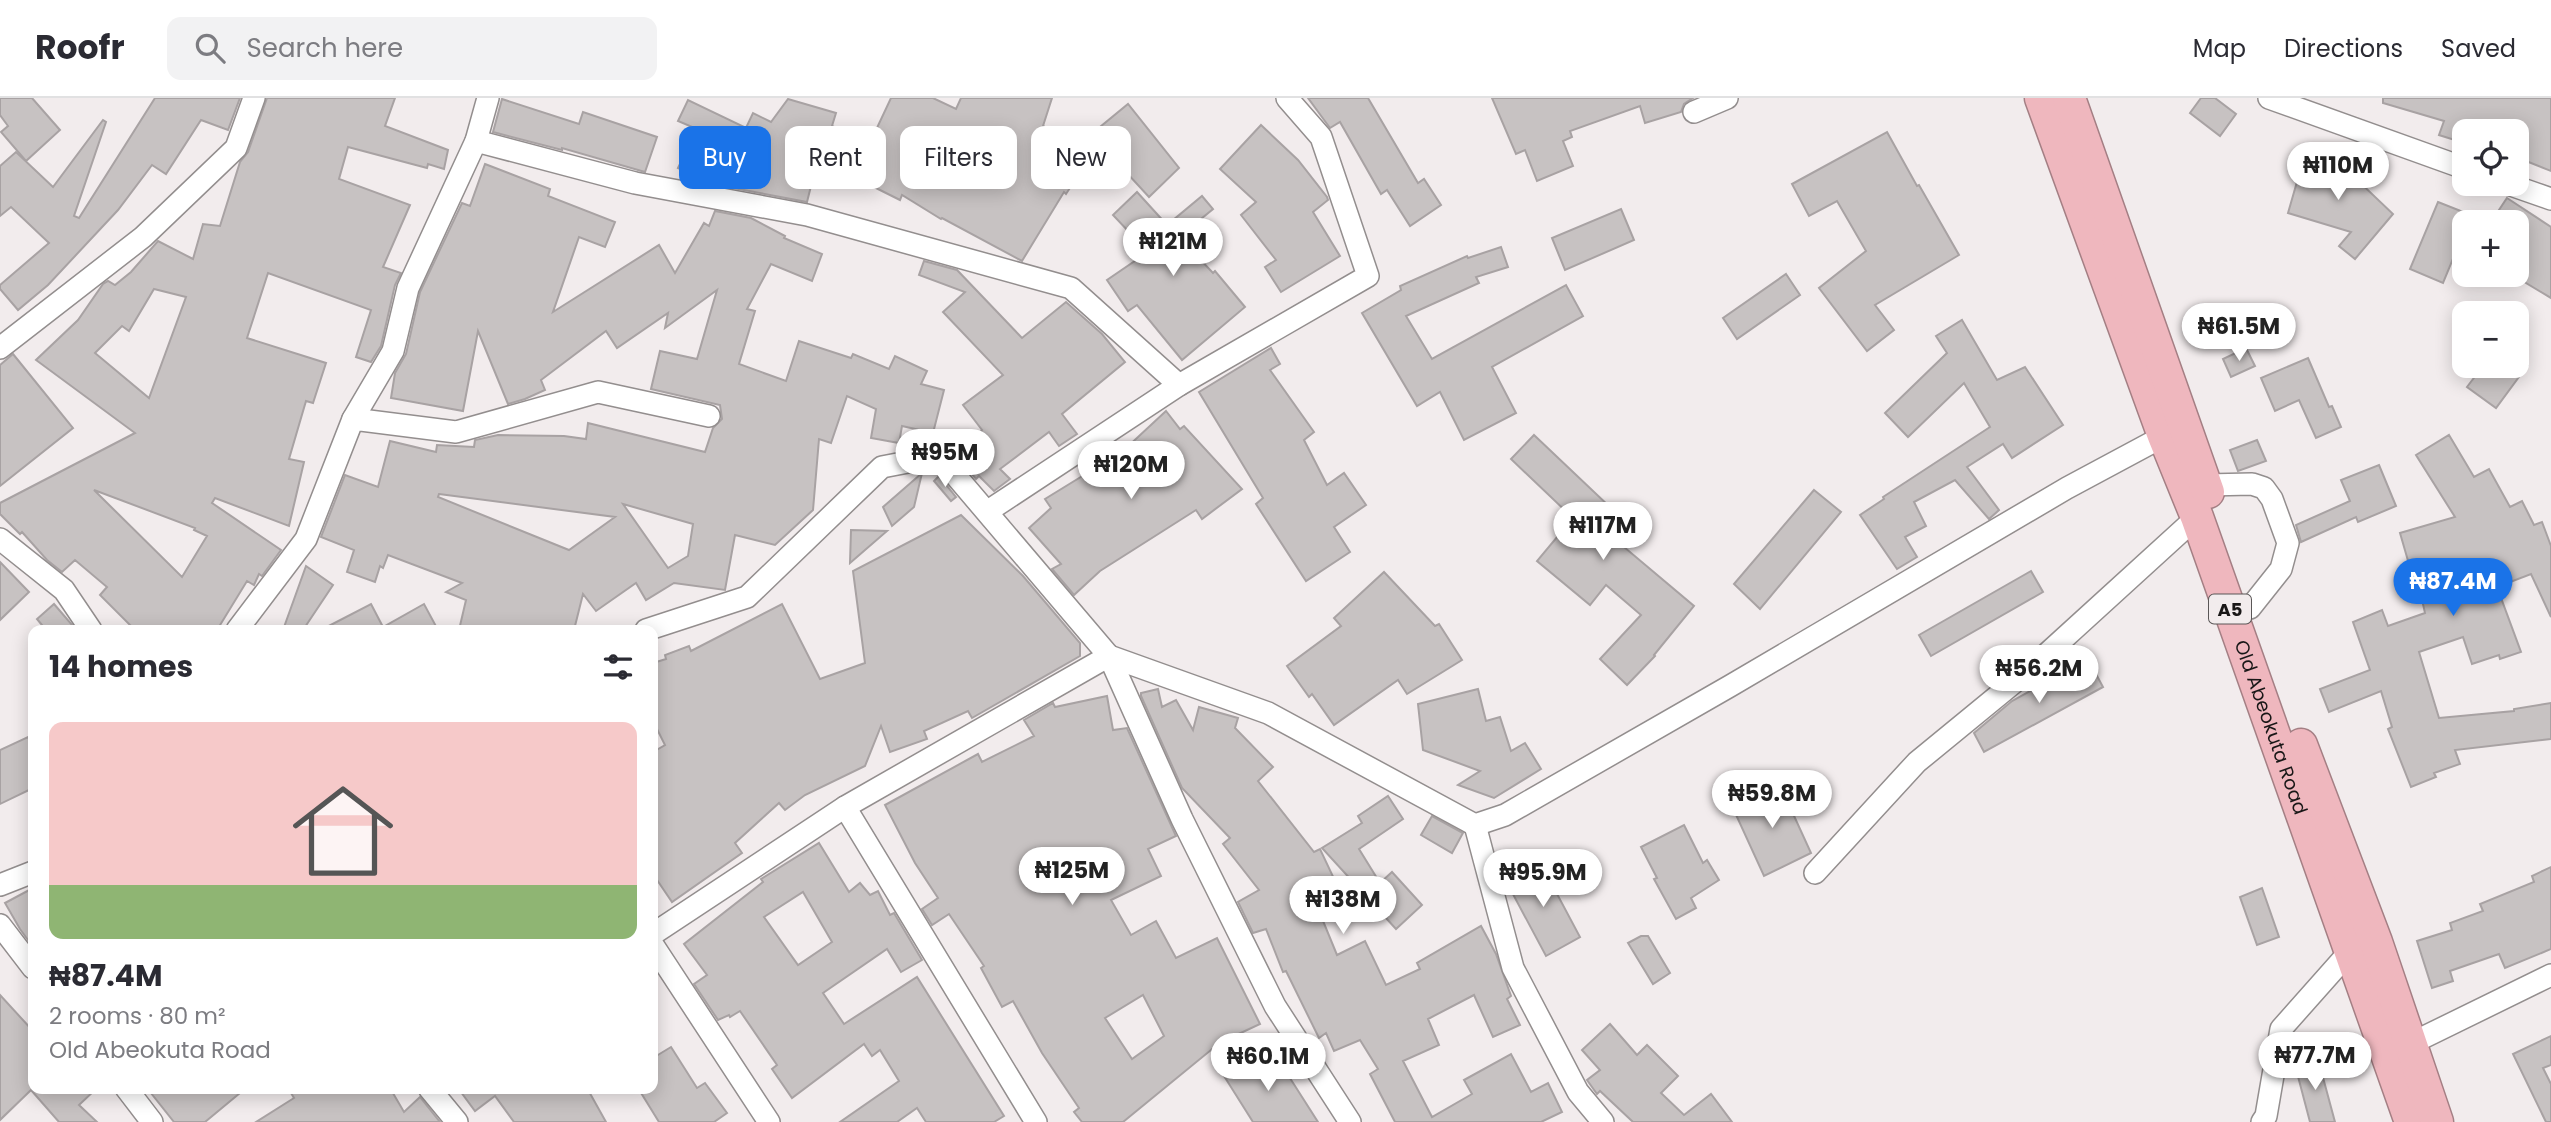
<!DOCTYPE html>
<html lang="en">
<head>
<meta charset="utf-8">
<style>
	:root { --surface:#fff; --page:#f2f2f3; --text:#2b2b33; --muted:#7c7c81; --line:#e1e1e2; --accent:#1a73e8 }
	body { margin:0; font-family:Poppins,sans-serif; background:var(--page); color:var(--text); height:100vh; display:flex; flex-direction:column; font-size:26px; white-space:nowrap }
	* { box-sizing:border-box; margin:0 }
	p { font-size:23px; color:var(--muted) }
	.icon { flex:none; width:38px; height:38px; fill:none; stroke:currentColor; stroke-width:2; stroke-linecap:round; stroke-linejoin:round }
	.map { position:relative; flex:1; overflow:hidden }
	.details { position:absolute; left:28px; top:527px; width:630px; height:469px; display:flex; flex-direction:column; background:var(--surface); border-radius:14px; box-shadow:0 4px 18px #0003 }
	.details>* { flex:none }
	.banner { position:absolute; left:679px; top:28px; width:665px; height:63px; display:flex; gap:14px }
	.buttons { position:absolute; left:2452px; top:21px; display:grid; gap:14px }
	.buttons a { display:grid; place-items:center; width:77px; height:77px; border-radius:14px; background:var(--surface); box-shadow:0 4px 18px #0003; font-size:35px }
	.price { position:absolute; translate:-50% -60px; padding:0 16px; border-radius:24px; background:#fff; color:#222; font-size:23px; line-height:46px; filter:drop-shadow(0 2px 4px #0008) }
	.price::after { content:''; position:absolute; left:50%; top:42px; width:21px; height:16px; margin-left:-10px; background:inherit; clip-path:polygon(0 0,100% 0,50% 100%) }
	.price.active { background:var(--accent); color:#fff }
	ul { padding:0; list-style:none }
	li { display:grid; align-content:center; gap:14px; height:371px; padding:0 21px }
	li span { display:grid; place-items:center; height:217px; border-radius:14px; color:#555 }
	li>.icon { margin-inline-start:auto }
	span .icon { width:126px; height:126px; fill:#fffc; stroke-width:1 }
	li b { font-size:30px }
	h2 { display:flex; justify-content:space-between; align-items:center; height:84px; padding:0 21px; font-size:30px }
	.chip { padding:0 24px; border-radius:14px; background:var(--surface); box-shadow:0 4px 18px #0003; font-size:24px; line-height:63px }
	.chip.active { background:var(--accent); color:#fff }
	header { display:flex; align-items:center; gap:42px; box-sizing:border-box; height:98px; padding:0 35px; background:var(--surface); border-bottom:2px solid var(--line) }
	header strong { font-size:33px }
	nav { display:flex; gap:38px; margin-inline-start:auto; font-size:24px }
	.search { width:490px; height:63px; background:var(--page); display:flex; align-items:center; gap:18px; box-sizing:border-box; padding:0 24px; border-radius:14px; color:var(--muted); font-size:26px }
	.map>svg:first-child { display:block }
</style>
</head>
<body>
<header>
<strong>Roofr</strong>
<div class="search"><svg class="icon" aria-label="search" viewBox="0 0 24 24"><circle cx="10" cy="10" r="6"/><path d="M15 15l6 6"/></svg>Search here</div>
<nav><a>Map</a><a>Directions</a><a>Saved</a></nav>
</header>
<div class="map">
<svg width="2551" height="1024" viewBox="0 0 2551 1024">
	<rect width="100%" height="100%" fill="#f2eced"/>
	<!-- building -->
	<g fill="#c7c2c2" stroke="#a8a2a3" stroke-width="2" fill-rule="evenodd">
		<path d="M0,0H32L60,32L26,63L1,34L8,28L0,17Z"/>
		<path d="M155,0H240L228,32L201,22L166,76L152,67L118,112L48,187L18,212L0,191V187L49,145L11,109L0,118V68L16,54L53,89L103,22L106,24L74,118L79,120Z"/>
		<path d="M267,0H395L385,28L448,52L444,71L428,66L427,70L348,49L339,81L410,107L383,169L401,175L395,187L381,248L371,264L356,259L371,212L268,175L247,240L326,265L313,305L306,303L289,361L304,364L289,428L215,400L212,405L281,452L262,478L259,476L254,487L247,483L217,532H135L100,497L107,489L75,462L62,474L47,462L22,434L20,436L0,416V405L135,335L36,262L78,222L103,186L108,183L115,187L131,174L158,143L193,161L203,126L220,128L240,64L248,54ZM154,191L186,199L149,300L95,255L122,228L129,233ZM94,392L195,430L194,432L207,438L182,479Z"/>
		<path d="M891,0H933L956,11L961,0H1052L1043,28L1078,47L1128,6L1179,70L1149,99L1125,73L1128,69L1101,36L1079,76L1066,96L1064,94L1022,163L942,120L941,121L902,97L900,102L822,63L817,77L814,76L807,104L712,86L678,70L697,31L678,23L688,2L746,30L753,15L771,24L788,1L836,15L832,28L869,47Z"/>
		<path d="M1308,0H1368L1418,85L1424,81L1441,107L1410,128L1387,92L1381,96L1340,24L1330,30Z"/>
		<path d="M1492,0H1693L1684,6L1681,14L1645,25L1640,8L1570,33L1572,39L1563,43L1573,68L1537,83L1525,52L1516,56Z"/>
		<path d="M2201,0H2215L2236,16L2220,38L2190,15Z"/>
		<path d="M2383,0H2551V73L2516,59V33H2464V45L2439,37L2444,23L2383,5Z"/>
		<path d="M502,1L579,26L583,14L657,39L645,74L562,50V52L493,34Z"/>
		<path d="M1261,27L1298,62L1327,99L1328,102L1313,114L1340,158L1281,194L1265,169L1276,162L1241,117L1256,104L1220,71Z"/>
		<path d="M1887,34L1917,88L1919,87L1959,157L1875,207L1894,232L1867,253L1819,190L1866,153L1837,103L1809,118L1792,86Z"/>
		<path d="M2305,56L2354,70L2352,77L2393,116L2355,161L2339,148L2351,134L2288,115Z"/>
		<path d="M485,66L550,91L548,98L615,124L605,149L579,139L553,214L659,147L675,175L704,125L709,128L715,113L751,120L785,138L784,140L822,156L812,183L771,166L747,211L755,213L739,266L786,283L799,243L851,260L853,256L889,271L895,258L927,273L921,286L944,292L933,335L902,328L899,345L871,340L876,311L847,298L831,345L819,341L813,412L775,447L735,437L725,492L674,485L646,502L636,485L596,513L583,496L574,532H459L466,502L446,494L462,485L388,457L383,470L380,468L375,484L347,474L354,452L321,439L345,377L378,389L390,343L436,354L437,347L474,349L475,342L498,337L564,338L586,341L588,325L705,354L713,330L722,321L720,307L651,291L660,253L697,261L717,192L665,230L668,215L617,250L606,233L541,282L545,292L525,301L508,306L478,233L463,313L391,300L395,275L406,256L420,194L462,105L470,108ZM439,396L615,419L569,452L438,399ZM623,406L693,426L688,458L668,470Z"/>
		<path d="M1137,94L1167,127L1202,98L1213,111L1179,139L1213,175L1215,173L1245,209L1182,262L1137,207L1128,213L1107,182L1148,154L1113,117Z"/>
		<path d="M2507,100L2551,129V200L2516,179V124H2491Z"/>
		<path d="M2438,104L2471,117L2468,124H2464V134L2443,185L2410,171Z"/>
		<path d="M1621,111L1634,142L1565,172L1552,140Z"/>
		<path d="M1501,149L1508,169L1476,179L1479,185L1406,218L1432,261L1566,187L1583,218L1492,269L1516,315L1464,342L1440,294L1417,308L1362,215L1401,192L1400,188L1467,158L1468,160Z"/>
		<path d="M924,163L957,172L1022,240L1066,204L1102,236L1125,264L1062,316L1077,336L1059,348L1049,334L1000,371L1010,381L994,393L979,378L976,381L957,358L982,332L963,307L1003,277L943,214L965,194L919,177Z"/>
		<path d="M1786,176L1800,197L1737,241L1723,220Z"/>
		<path d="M1962,222L1997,282L2025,269L2063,327L2012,360L2003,346L1967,369L1999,412L1989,421L1955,382L1914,404L1926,428L1905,439L1917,459L1897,471L1860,417L1884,401L1883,399L1990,329L1964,285L1908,339L1885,315L1947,255L1936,238Z"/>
		<path d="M1271,250L1280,266L1270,272L1314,334L1304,342L1327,387L1344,375L1366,407L1334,429L1350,454L1306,483L1256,406L1263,400L1199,294Z"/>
		<path d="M2246,250L2255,268L2231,279L2223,261Z"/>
		<path d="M13,256L73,330L0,388V267Z"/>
		<path d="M2308,260L2329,309L2332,308L2341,329L2316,340L2299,302L2275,313L2261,280Z"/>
		<path d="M2483,268H2527L2496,310L2467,289Z"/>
		<path d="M1166,313L1180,331L1184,328L1242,391L1202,421L1196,412L1100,473L1074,497L1052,471L1061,466L1029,430L1051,410L1045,401L1123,353Z"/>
		<path d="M1534,337L1631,429L1618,444L1694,508L1654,557L1655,558L1627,587L1600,561L1641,517L1606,487L1590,507L1537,463L1573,420L1511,361Z"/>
		<path d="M2449,337L2474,379L2489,371L2510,409L2522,403L2534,427L2542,424L2551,448V519L2531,476L2497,489L2521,554L2500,561L2499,557L2472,566L2463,539L2419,554L2439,620L2514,613V611L2551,605V641L2455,652L2460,666L2434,675L2436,679L2411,689L2388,631L2392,629L2381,593L2329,614L2320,591L2370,572L2353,524L2382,512L2388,528L2425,515L2417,479L2413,480L2400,435L2455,419L2416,357Z"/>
		<path d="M2257,342L2266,363L2238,373L2230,352Z"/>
		<path d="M2379,367L2396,408L2358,424L2356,419L2301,444L2296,427L2350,403L2341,382Z"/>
		<path d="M922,375L914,409L892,428L883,409Z"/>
		<path d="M939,378L956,399L951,403L934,383Z"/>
		<path d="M1814,392L1841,414L1760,511L1734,486Z"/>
		<path d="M961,417L1023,478L1080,545V558L972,620L968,613L924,633L927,641L890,654L881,628L865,668L805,697L785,712L779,705L735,745L742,755L672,804L653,776V654L665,647L653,623V565L666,561L665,557L689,548L691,553L782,506L820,581L865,565L853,473Z"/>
		<path d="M851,432L887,433L850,465Z"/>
		<path d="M0,464L29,494L0,522Z"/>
		<path d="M306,468L333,487L303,532H283Z"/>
		<path d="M2031,473L2043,494L1931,558L1919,537Z"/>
		<path d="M1384,474L1435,528L1439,526L1462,562L1407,596L1398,582L1334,627L1312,596L1309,599L1287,568L1341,528L1334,520Z"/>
		<path d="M54,506L73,528L75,532H46L37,521Z"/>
		<path d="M371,506L383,529L424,506L438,532H321Z"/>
		<path d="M2088,561L2103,589L1984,654L1974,635L2012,603Z"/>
		<path d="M1158,591L1162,609L1176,602L1193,632L1199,609L1238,620L1235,630L1273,669L1258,683L1314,754L1320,751L1337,787L1314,801L1337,857L1365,843L1386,887L1420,871L1417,865L1481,828L1496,856L1511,898L1507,901L1520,927L1493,939L1474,897L1428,921L1439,947L1403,963L1432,1019L1472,996L1464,982L1511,956L1531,994L1548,985L1562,1014L1541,1024H1395L1370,976L1378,971L1360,942L1334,953L1326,935L1319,940L1286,873L1283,874L1266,831L1253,835L1238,804L1259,792L1223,746L1230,740L1182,690L1141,598V595Z"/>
		<path d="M1478,591L1486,623L1500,619L1511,653L1525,645L1541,671L1494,700L1458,687L1480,673L1423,652L1418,606Z"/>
		<path d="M1107,598L1113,632L1127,630L1176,738L1148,751L1161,778L1111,802L1131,837L1156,823L1176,860L1217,840L1260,926L1230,940L1228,938L1123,1024H1082L1074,1014L1079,1010L1042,955L1013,903L1002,909L981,870L984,868L949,816L932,827L922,811L938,800L915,765L885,707L978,656L982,664L1034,638L1024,622L1053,605L1055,609ZM1143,897L1164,938L1132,961L1105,920Z"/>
		<path d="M28,639L33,650V690L0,706V652Z"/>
		<path d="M1779,685L1811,755L1764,778L1732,708Z"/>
		<path d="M1388,698L1403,721L1359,751L1380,785L1392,774L1422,807L1396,831L1322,750L1362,725L1358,718Z"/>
		<path d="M1432,718L1463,735L1452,755L1421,737Z"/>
		<path d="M1684,727L1703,765L1707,762L1719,782L1691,800L1696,810L1676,821L1654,781L1657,780L1641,749Z"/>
		<path d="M819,745L849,794L860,785L870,797L878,793L890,817L894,815L922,862L901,874L887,851L823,895L844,926L917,879L1004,1018L994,1024H926L917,1010L897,1024H840L899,983L880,952L872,958L864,946L792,1000L772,971L777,967L740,913L730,919L729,917L718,922L694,886L707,877L684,846L763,784L761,781ZM803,794L832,844L798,867L764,819Z"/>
		<path d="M1540,764L1580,839L1546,858L1506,783Z"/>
		<path d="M2551,769V851L2505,870L2499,856L2450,873L2453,883L2432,890L2417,843L2452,832L2450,825L2483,813L2480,806L2534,784L2532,778Z"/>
		<path d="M33,790V849L20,831L5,805Z"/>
		<path d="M2262,790L2279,839L2257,847L2240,799Z"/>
		<path d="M1641,838H1648L1670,875L1653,886L1628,845Z"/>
		<path d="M0,897L33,933L32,990H97L79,1007L97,1024H59L31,992L0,1022Z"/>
		<path d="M1610,926L1637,957L1647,947L1678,978L1661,995L1684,1017L1711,996L1732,1024H1633L1600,993L1597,996L1587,982L1600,972L1582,952Z"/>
		<path d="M2551,938V967L2543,970L2551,986V1024H2546L2513,956Z"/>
		<path d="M671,949L697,990L705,985L727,1015L714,1024H659L638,990H653V960Z"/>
		<path d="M1252,953L1266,975L1281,966L1318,1024H1253L1224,978Z"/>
		<path d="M2318,961L2335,1024H2310L2295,967Z"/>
		<path d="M147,990H246L205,1024H174Z"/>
		<path d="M288,990H390L404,1014L420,999L440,1024H256L294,1000Z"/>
		<path d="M458,990H587L606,1024H514L495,998L475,1013Z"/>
	</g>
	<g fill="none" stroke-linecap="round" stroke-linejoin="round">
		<!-- minor casing -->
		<g stroke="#938e8e" stroke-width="24">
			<g id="minor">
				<path d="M2269,0L2464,70"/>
				<path d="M1694,14L1727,0"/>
				<path d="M476,43L635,85L807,117L1071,190L1179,287"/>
				<path d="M2508,86L2551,101"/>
				<path d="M0,250L143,139L236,50L254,0"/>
				<path d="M353,321L393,253L408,190L476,43L488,0"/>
				<path d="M2206,387L2252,386L2264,390L2272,401L2288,445L2281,471L2250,510"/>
				<path d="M988,413L1179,287L1368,178L1321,39L1287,0"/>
				<path d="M0,441L64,492L91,532"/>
				<path d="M237,532L306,441L353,321L456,334L598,294L709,318"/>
				<path d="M646,532L747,499L882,369L939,358L1109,558L1182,721L1275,908L1350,1024"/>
				<path d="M845,709L1036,1024"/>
				<path d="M1475,727L1513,870L1578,994L1603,1024"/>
				<path d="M1815,775L1917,664L2028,573L2197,419"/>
				<path d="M0,787L33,774"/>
				<path d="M0,827L33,870"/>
				<path d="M653,836L845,709L1109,558L1268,615L1475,727L1505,717L1730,588L2067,390L2164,338"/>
				<path d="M653,847L769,1024"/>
				<path d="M2410,946L2551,877"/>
				<path d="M126,990L152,1024"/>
				<path d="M429,990L457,1024"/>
				<path d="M2262,1024L2266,1018L2281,931L2352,851"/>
			</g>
		</g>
		<!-- highway casing -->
		<g stroke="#a47f84" stroke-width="35">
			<g id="highway">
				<path id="s1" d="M2041,0L2164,338L2197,419L2411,1024"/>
				<path d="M2069,0L2208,394"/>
				<path d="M2301,647L2376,844L2437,1024"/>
			</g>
		</g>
		<!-- minor -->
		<use href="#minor" stroke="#fff" stroke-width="21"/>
		<!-- highway -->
		<use href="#highway" stroke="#efb7be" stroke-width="32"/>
	</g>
	<g text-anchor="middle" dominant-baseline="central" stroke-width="7" stroke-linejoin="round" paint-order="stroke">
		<!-- shield labels -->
		<rect fill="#f2eced" stroke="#5a5757" stroke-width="2" x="2209" y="496.5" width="42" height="29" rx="5"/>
		<g font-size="18" font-weight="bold" fill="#191717">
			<text x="2230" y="511">A5</text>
		</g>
		<!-- street labels -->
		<g font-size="19" fill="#191717" stroke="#f2eced">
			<text stroke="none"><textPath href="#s1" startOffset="670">Old Abeokuta Road</textPath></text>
		</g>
	</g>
</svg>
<div class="buttons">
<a><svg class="icon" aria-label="locate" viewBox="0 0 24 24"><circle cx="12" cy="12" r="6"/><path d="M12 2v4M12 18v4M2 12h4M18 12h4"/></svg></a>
<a>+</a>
<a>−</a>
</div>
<b class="price" style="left:2338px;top:104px">₦110M</b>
<b class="price" style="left:1173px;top:180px">₦121M</b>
<b class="price" style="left:2239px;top:265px">₦61.5M</b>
<b class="price" style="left:945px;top:391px">₦95M</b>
<b class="price" style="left:1131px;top:403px">₦120M</b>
<b class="price" style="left:1603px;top:464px">₦117M</b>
<b class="price active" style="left:2453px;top:520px">₦87.4M</b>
<b class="price" style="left:2039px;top:607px">₦56.2M</b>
<b class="price" style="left:1772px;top:732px">₦59.8M</b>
<b class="price" style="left:1072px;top:809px">₦125M</b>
<b class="price" style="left:1543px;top:811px">₦95.9M</b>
<b class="price" style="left:1343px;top:838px">₦138M</b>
<b class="price" style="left:2315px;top:994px">₦77.7M</b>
<b class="price" style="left:1268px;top:995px">₦60.1M</b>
<div class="banner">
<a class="chip active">Buy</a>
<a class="chip">Rent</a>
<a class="chip">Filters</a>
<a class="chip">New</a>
</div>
<section class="details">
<h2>14 homes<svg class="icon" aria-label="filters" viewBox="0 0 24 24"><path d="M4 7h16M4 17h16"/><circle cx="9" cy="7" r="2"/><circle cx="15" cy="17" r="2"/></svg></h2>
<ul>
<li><span style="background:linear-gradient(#f6c9c9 75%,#8fb573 0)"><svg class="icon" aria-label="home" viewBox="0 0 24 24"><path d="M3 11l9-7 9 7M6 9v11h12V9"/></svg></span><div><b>₦87.4M</b><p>2 rooms · 80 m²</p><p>Old Abeokuta Road</p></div></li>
</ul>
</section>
</div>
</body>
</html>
